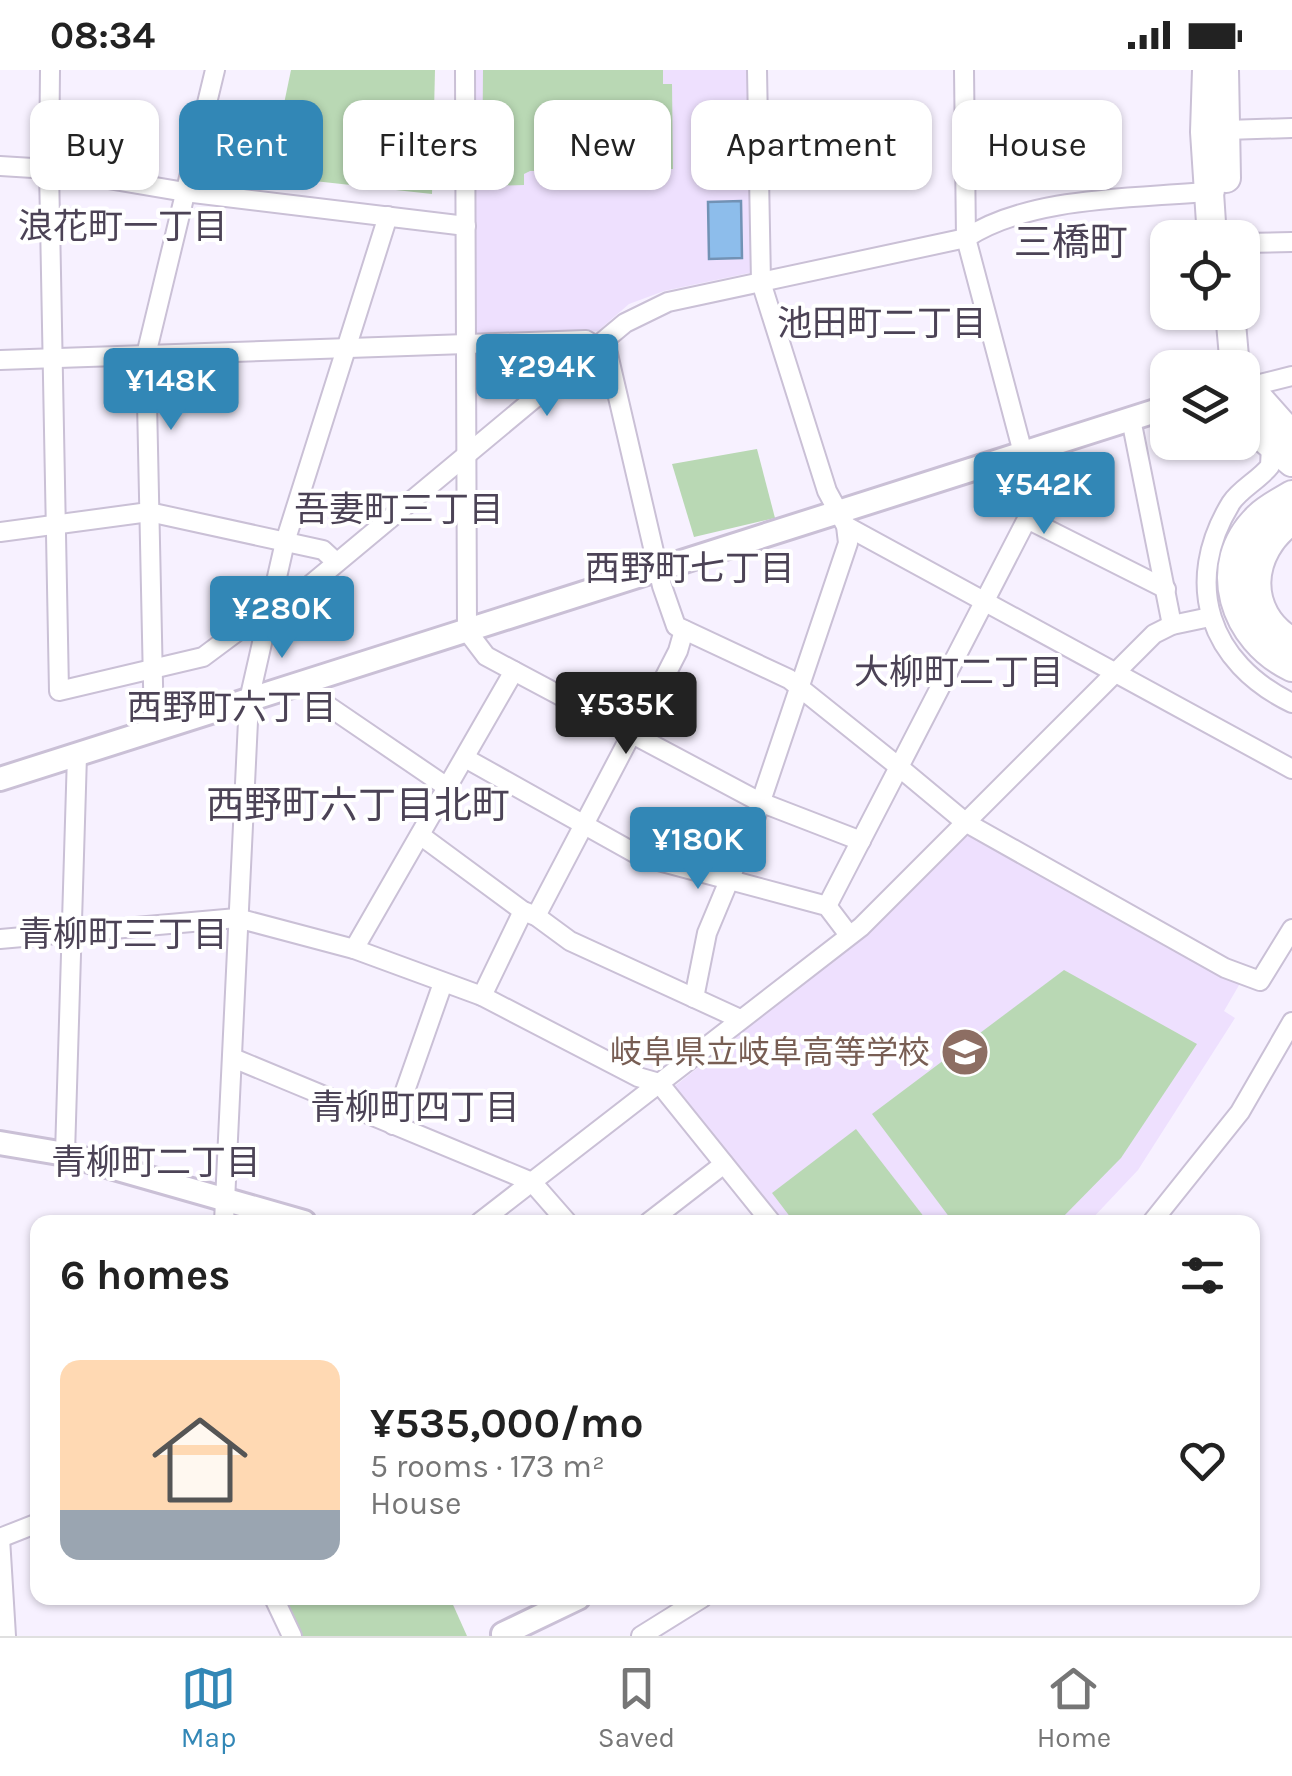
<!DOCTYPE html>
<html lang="en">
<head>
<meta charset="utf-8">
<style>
	:root { --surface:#fff; --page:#f6f6f6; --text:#222; --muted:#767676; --line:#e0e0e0; --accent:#3287b6 }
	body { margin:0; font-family:Karla,"Noto Sans JP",sans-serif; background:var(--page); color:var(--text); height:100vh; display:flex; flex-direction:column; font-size:38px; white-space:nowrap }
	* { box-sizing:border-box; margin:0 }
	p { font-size:32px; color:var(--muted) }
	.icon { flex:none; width:55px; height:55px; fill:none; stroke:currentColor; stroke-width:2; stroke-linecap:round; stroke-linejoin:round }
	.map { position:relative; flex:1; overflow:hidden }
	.panel { position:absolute; left:30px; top:1145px; width:1230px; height:390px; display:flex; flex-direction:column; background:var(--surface); border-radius:20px; box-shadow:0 2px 8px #0004 }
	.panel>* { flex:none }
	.hud { position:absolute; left:30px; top:30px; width:1232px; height:90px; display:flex; gap:20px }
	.fabs { position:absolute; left:1150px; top:150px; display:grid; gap:20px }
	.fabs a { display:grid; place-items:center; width:110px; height:110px; border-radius:20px; background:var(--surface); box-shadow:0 2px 8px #0004; font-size:50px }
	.price { position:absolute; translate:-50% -85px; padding:0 22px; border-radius:10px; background:var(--accent); color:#fff; font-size:32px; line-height:65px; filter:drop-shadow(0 2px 5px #0008) }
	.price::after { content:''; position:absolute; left:50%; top:60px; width:30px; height:22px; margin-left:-15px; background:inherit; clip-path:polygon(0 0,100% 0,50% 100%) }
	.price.on { background:#222; color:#fff }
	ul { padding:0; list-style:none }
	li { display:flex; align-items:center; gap:30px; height:250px; padding:0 30px }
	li+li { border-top:2px solid var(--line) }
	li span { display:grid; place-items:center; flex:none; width:280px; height:200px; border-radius:20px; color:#555 }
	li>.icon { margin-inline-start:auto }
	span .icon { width:120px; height:120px; fill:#fffc; stroke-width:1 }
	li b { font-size:42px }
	h2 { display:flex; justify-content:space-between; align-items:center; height:120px; padding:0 30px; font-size:42px }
	.tag { padding:0 35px; border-radius:20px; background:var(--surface); box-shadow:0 2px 8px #0004; font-size:35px; line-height:90px }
	.tag.on { background:var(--accent); color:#fff }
	.status { display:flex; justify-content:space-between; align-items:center; height:70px; padding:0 50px; background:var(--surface); direction:ltr }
	.status svg { height:28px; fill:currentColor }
	.tab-bar { display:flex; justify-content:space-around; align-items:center; height:140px; border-top:2px solid var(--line); background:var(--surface); font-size:28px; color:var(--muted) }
	.tab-bar a { display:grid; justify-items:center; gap:5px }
	.tab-bar .on { color:var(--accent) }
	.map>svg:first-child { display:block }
</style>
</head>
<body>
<div class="status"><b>08:34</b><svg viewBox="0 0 49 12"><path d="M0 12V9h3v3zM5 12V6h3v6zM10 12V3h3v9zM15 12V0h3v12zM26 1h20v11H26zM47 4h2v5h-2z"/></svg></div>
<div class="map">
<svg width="1292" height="1566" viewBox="0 0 1292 1566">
	<rect width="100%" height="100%" fill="#f7f1ff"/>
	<!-- built -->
	<g fill="#eee0fe">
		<path d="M468,0H752L754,202L664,221L629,234L598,261L474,265Z"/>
		<path d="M973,760L1242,910L1224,941L1235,948L1138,1100L1089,1152H783L675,1016L866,863L965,762Z"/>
	</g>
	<!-- green -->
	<g fill="#b9d8b4">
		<path d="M291,0H435L432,124L269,106Z"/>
		<path d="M483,0H663V14H672L673,99L530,101L524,104V115L482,116Z"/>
		<path d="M757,379L775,448L694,467L672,394Z"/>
		<path d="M1064,900L1197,974L1121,1088L1058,1152H953L872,1044Z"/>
		<path d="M856,1059L928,1152H794L772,1123Z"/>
		<path d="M307,1528H450L467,1566H301L287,1536Z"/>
	</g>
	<!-- water -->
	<path fill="#8dbdeb" stroke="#7292b5" stroke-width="2.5" d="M741,131L742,188L709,189L708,132Z"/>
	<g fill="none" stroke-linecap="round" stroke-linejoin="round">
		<!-- minor casing -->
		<g stroke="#cac0d6" stroke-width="22">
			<g id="minor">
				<path d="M50,0L49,99L59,621L203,587L258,546L291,531L625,253L668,232L966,168C1032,125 1138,129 1215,121"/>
				<path d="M465,0L467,561L486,586L514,601L760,732L861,771"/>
				<path d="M964,0L966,168L1023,383L1027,449L899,697L965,752L1225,898L1260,911L1292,859"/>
				<path d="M1226,60L1292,58"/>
				<path d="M0,96L49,99L185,122L466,156"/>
				<path d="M1242,173L1292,172"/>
				<path d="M0,290L586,270L608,284L662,516L676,556L789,609L899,697L827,836"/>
				<path d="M1248,317L1292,306"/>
				<path d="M1131,349L1172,555"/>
				<path d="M1271,376L1270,396C1259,410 1240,419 1231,433C1182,513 1209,593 1292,633"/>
				<path d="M1027,449L1166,519"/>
				<path d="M846,456L1292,699"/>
				<path d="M0,462L149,442L323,480L336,492"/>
				<path d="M310,610L315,627L447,717"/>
				<path d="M154,660L146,285L215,0"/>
				<path d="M635,665L678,581L684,560"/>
				<path d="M465,688L640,786L827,836L849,865"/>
				<path d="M420,765L523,841L536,846L570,871L740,949"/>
				<path d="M536,846L632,663"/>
				<path d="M0,869L237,848L354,879L482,926L638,1007L659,1013L771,1152"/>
				<path d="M354,879L514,601"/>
				<path d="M482,926L523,841"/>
				<path d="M694,928L707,863L756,746L848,473L846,456L827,421L761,212L757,0"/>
				<path d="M233,988L532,1112L567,1152"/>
				<path d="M393,1055L443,913"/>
				<path d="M65,1084L77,685"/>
				<path d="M224,1152L249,630L285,472L388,146"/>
				<path d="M480,1152L861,857L1154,564L1172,555L1210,547"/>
				<path d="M649,1152L724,1094"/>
				<path d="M1152,1152L1240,1042L1292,952"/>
				<path d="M0,1468L6,1566"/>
				<path d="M0,1468L38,1453"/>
				<path d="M274,1528L292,1566"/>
				<path d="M641,1566L702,1528"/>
			</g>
		</g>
		<!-- tertiary casing -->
		<g stroke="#cac0d6" stroke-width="28">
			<g id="tertiary">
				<path d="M0,709L1168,337"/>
				<path d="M0,1073L65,1084L304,1152"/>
				<path d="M503,1564L578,1528"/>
			</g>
		</g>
		<!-- primary casing -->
		<g stroke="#cac0d6" stroke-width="32">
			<g id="primary">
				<path d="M1207,0L1205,62L1212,168"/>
				<path d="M1224,0L1226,108"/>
				<path d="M1230,242L1235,298"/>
				<path d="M1242,310L1292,366"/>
				<path d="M1242,344L1252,358L1292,392"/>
				<path d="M1292,425C1281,432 1268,438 1259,447C1208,495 1235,570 1292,597"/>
				<path d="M1292,450C1247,481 1242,543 1292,572"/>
			</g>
		</g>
		<!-- minor -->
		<use href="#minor" stroke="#fff" stroke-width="18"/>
		<!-- tertiary -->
		<use href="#tertiary" stroke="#fff" stroke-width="22"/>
		<!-- primary -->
		<use href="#primary" stroke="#fff" stroke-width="28"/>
	</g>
	<!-- icons -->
	<defs>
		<g id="school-disc" transform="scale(2.5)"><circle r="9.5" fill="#8d6e63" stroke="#fff"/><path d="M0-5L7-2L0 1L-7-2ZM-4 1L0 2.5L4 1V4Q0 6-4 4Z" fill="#fff"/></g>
	</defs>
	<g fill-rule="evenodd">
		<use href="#school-disc" x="965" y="982"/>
	</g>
	<g text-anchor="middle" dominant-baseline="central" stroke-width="8" stroke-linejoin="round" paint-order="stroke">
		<!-- education labels -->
		<g font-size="32" fill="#785e54" stroke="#fff" text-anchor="end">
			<text x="930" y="982">岐阜県立岐阜高等学校</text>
		</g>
		<!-- neighbourhood labels -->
		<g font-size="35" fill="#4c4356" stroke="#fff">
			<text x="123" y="156">浪花町一丁目</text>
			<text x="882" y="253">池田町二丁目</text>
			<text x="399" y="439">吾妻町三丁目</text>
			<text x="690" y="498">西野町七丁目</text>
			<text x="959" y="602">大柳町二丁目</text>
			<text x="232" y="637">西野町六丁目</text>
			<text x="123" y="864">青柳町三丁目</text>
			<text x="415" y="1037">青柳町四丁目</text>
			<text x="156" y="1092">青柳町二丁目</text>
		</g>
		<!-- quarter labels -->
		<g font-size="38" fill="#4c4356" stroke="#fff">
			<text x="1071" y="172">三橋町</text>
			<text x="358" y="735">西野町六丁目北町</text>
		</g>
	</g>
</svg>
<div class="fabs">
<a><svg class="icon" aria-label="locate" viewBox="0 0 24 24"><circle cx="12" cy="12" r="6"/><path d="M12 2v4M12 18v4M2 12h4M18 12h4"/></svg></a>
<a><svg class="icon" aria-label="layers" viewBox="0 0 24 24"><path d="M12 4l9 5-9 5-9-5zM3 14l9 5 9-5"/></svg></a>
</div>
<b class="price" style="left:547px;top:349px">¥294K</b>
<b class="price" style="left:171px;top:363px">¥148K</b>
<b class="price" style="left:1044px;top:467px">¥542K</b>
<b class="price" style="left:282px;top:591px">¥280K</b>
<b class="price on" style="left:626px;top:687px">¥535K</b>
<b class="price" style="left:698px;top:822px">¥180K</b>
<div class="hud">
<a class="tag">Buy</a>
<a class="tag on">Rent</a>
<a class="tag">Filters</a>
<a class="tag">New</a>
<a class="tag">Apartment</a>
<a class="tag">House</a>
</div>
<section class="panel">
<h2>6 homes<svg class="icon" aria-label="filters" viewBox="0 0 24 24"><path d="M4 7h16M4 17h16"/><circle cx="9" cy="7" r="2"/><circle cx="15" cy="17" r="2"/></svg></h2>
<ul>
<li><span style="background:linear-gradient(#ffd9b3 75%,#9aa5b1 0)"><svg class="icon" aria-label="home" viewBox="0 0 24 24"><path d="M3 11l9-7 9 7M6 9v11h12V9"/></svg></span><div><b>¥535,000/mo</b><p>5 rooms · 173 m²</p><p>House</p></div><svg class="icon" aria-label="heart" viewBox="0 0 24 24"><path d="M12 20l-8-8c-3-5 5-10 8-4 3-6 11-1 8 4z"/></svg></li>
</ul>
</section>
</div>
<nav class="tab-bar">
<a class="on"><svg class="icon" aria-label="map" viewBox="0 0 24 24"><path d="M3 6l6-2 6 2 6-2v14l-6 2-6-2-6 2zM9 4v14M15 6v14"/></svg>Map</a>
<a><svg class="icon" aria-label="saved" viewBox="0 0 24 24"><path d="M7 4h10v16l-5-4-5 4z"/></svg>Saved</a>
<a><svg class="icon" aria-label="home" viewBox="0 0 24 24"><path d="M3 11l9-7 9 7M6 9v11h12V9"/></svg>Home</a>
</nav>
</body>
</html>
